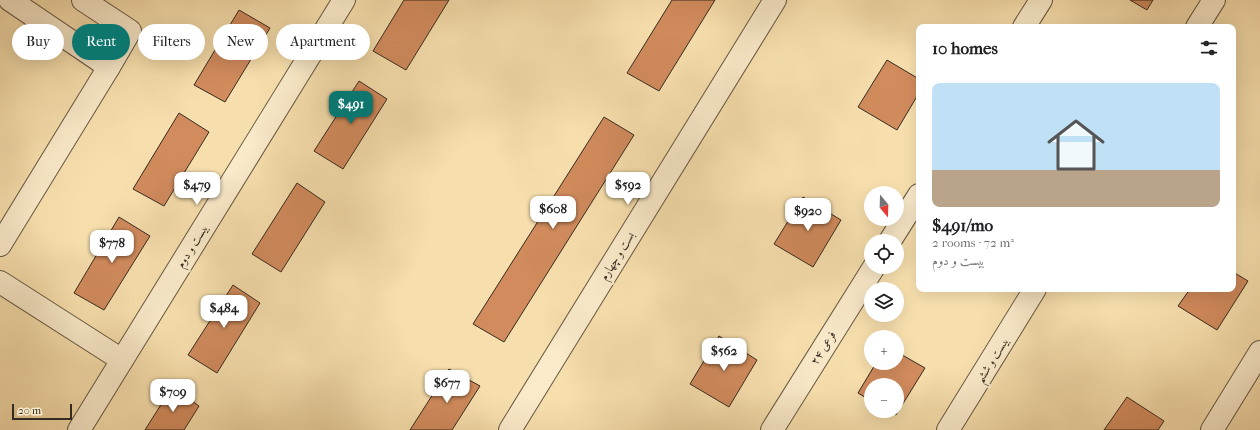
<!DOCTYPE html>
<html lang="en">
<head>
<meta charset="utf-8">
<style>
	:root { --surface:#fff; --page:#f6f6f6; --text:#202124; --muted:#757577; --line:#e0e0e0; --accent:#0f766e }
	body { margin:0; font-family:"IM FELL French Canon",Amiri,serif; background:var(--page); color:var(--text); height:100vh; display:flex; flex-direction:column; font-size:15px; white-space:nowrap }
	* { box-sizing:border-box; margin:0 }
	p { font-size:13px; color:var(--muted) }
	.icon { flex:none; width:22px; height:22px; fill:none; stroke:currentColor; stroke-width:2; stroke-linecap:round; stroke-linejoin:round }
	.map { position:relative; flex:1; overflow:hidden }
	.panel { position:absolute; left:916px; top:24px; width:320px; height:268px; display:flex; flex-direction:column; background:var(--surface); border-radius:8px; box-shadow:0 4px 16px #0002 }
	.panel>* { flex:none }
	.hud { position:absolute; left:12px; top:24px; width:380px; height:36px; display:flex; gap:8px }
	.needle { width:26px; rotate:161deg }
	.controls { position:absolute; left:864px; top:186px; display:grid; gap:8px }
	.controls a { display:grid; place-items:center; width:40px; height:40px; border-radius:50%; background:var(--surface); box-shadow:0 4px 16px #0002; font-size:20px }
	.scale { position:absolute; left:12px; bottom:10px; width:60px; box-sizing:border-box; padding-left:4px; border:2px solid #362b20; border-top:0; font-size:11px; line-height:14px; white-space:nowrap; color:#362b20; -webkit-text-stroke:3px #faeaca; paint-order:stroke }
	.price { position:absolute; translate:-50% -34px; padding:0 9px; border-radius:8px; background:#fff; color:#222; font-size:13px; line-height:26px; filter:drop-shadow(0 1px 2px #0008) }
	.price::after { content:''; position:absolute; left:50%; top:24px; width:12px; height:9px; margin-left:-6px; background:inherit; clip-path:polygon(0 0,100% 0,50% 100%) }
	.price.current { background:var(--accent); color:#fff }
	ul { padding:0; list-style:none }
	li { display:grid; align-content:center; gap:8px; height:212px; padding:0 16px }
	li+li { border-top:1px solid var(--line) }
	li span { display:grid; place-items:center; height:124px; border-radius:8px; color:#555 }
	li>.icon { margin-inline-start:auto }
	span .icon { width:72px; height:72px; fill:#fffc; stroke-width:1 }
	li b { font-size:17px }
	h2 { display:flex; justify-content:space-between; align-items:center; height:48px; padding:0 16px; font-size:17px }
	.pill { padding:0 14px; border-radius:18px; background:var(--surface); box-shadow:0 4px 16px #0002; font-size:14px; line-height:36px }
	.pill.current { background:var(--accent); color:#fff }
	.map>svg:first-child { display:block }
</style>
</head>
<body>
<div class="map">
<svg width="1260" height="430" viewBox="0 0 1260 430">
	<rect width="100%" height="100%" fill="#f7dfad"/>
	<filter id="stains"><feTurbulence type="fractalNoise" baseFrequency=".005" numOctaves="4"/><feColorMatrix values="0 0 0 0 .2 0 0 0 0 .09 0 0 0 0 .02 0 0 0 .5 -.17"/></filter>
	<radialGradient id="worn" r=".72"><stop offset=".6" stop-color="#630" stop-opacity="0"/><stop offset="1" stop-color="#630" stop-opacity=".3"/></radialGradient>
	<!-- building -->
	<g fill="#d18b5d" stroke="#362b20">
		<path d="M404,0H449L406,70L373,51Z"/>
		<path d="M672,0H715L659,91L627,73Z"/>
		<path d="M1130,0H1153L1147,10Z"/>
		<path d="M239,10L270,28L225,102L194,85Z"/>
		<path d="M887,60L919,79V93L897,130L858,107Z"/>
		<path d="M359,81L387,99L343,169L314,151Z"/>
		<path d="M179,113L209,132L164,206L133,189Z"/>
		<path d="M604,117L634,135L504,342L473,324Z"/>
		<path d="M297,183L325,202L281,272L252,254Z"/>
		<path d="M803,197L841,220L813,267L774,244Z"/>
		<path d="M119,217L150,236L104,310L74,293Z"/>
		<path d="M1233,272L1248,281L1217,330L1178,306L1190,289H1233Z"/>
		<path d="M233,285L260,303L217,373L188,355Z"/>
		<path d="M719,336L757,360L729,407L690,384Z"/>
		<path d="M897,352L925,368L896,415L889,411H897V385H871V401L858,393L876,363H897Z"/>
		<path d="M449,369L480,386L452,430H410Z"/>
		<path d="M172,387L199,406L184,430H145Z"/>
		<path d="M1127,397L1164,421L1158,430H1104Z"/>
	</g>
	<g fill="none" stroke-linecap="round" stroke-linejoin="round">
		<!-- minor casing -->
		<g stroke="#665843" stroke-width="24">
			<g id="minor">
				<path d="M83,0L130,31L109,67"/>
				<path d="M1024,27L1041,0"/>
				<path d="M1197,27L1214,0"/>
				<path d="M890,241L919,195"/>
				<path d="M0,245L109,67L10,0"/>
				<path d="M0,282L122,360"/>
				<path d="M79,430L344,0"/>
				<path d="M510,430L775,0"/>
				<path d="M772,430L874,267"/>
				<path d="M948,430L1035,289"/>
				<path d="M1212,430L1260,352"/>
			</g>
		</g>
		<!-- minor -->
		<use href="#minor" stroke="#faeaca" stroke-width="22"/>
	</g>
	<g text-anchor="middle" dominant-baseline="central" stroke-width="4" stroke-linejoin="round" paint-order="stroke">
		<!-- street labels -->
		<g font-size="12" fill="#362b20" stroke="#faeaca">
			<text transform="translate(192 246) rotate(-58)">بیست و دوم</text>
			<text transform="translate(617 256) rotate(-58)">بست و چهارم</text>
			<text transform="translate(823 348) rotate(-58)">فرعی ۲۴</text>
			<text transform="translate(992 360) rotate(-58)">بیست و ششم</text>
		</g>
	</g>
	<rect width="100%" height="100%" filter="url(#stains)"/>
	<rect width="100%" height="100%" fill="url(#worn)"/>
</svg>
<div class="controls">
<a><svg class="needle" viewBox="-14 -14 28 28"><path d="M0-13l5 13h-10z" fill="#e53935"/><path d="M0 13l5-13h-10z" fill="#757577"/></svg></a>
<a><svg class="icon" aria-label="locate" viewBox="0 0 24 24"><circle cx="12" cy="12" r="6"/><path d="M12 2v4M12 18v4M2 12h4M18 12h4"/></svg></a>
<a><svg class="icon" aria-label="layers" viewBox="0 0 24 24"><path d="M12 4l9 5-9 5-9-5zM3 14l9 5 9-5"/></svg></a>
<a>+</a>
<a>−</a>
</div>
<div class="scale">20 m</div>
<b class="price current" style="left:351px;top:125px">$491</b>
<b class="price" style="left:197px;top:206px">$479</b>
<b class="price" style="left:628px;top:206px">$592</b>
<b class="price" style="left:553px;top:230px">$608</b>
<b class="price" style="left:808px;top:232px">$920</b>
<b class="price" style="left:112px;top:264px">$778</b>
<b class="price" style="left:224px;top:329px">$484</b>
<b class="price" style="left:724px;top:372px">$562</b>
<b class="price" style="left:447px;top:404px">$677</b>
<b class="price" style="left:173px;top:413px">$709</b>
<div class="hud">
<a class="pill">Buy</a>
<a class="pill current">Rent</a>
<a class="pill">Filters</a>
<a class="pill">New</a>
<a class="pill">Apartment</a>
</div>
<section class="panel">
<h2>10 homes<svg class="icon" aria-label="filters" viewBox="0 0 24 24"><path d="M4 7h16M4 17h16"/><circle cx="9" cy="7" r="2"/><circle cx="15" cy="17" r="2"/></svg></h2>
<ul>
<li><span style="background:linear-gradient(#bfe0f5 70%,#b9a48a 0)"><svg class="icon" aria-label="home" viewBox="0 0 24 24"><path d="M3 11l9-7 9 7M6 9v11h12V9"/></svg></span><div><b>$491/mo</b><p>2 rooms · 72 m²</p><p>بیست و دوم</p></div></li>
</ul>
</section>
</div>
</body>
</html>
